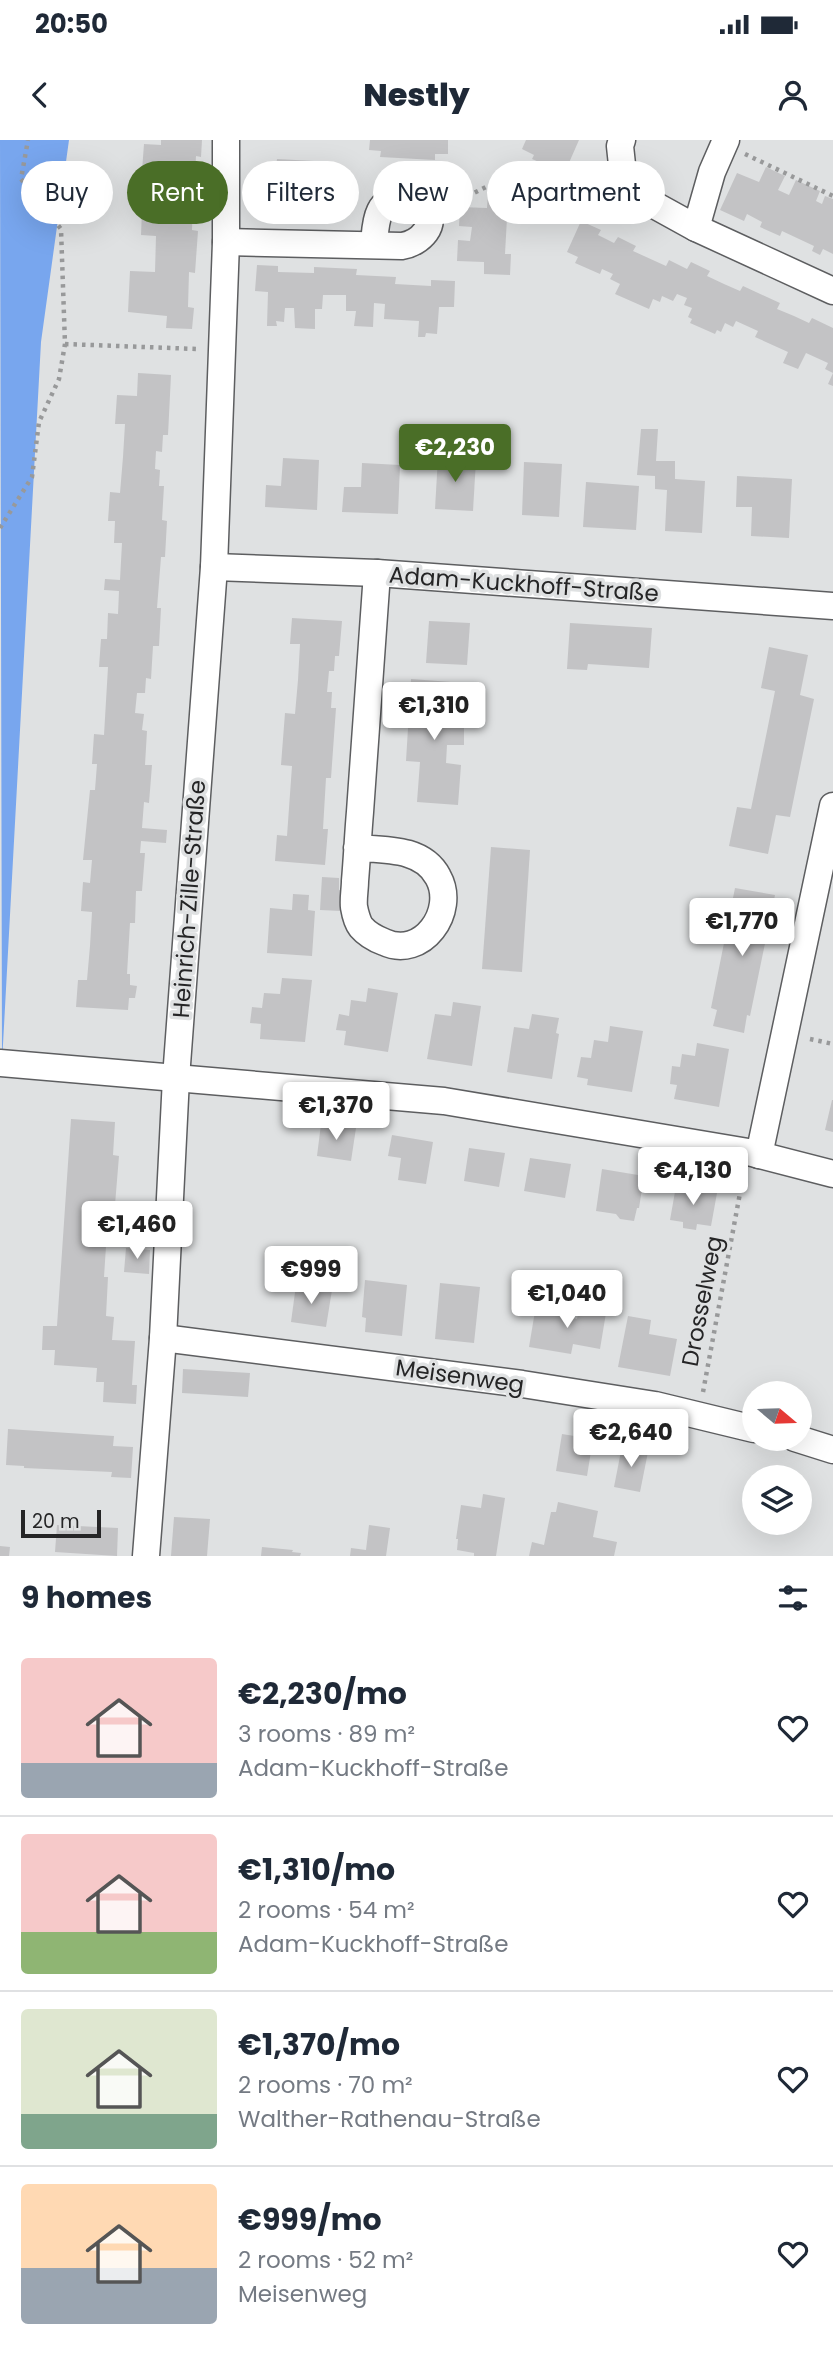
<!DOCTYPE html>
<html lang="en">
<head>
<meta charset="utf-8">
<style>
	:root { --surface:#fff; --page:#f2f2f3; --text:#1f2937; --muted:#747a83; --line:#e0e1e3; --accent:#4a6e27 }
	body { margin:0; font-family:Poppins,sans-serif; background:var(--page); color:var(--text); height:100vh; display:flex; flex-direction:column; font-size:26px; white-space:nowrap }
	* { box-sizing:border-box; margin:0 }
	p { font-size:23px; color:var(--muted) }
	.icon { flex:none; width:38px; height:38px; fill:none; stroke:currentColor; stroke-width:2; stroke-linecap:round; stroke-linejoin:round }
	.map { position:relative; height:1416px; overflow:hidden }
	.drawer { display:flex; flex-direction:column; background:var(--surface); flex:1 }
	.drawer>* { flex:none }
	.top-card { position:absolute; left:21px; top:21px; width:791px; height:63px; display:flex; gap:14px }
	.needle { width:46px; rotate:109deg }
	.controls { position:absolute; left:742px; top:1241px; display:grid; gap:14px }
	.controls a { display:grid; place-items:center; width:70px; height:70px; border-radius:50%; background:var(--surface); box-shadow:0 7px 28px #0002; font-size:35px }
	.scale { position:absolute; left:21px; bottom:18px; width:80px; box-sizing:border-box; padding-left:7px; border:4px solid #252526; border-top:0; font-size:19px; line-height:24px; white-space:nowrap; color:#252526; -webkit-text-stroke:5px #dfe1e2; paint-order:stroke }
	.price { position:absolute; translate:-50% -60px; padding:0 16px; border-radius:7px; background:#fff; color:#222; font-size:23px; line-height:46px; filter:drop-shadow(0 2px 4px #0008) }
	.price::after { content:''; position:absolute; left:50%; top:42px; width:21px; height:16px; margin-left:-10px; background:inherit; clip-path:polygon(0 0,100% 0,50% 100%) }
	.price.selected { background:var(--accent); color:#fff }
	ul { padding:0; list-style:none }
	li { display:flex; align-items:center; gap:21px; height:175px; padding:0 21px }
	li+li { border-top:2px solid var(--line) }
	li span { display:grid; place-items:center; flex:none; width:196px; height:140px; border-radius:7px; color:#555 }
	li>.icon { margin-inline-start:auto }
	span .icon { width:84px; height:84px; fill:#fffc; stroke-width:1 }
	li b { font-size:30px }
	h2 { display:flex; justify-content:space-between; align-items:center; height:84px; padding:0 21px; font-size:30px }
	.pill { padding:0 24px; border-radius:32px; background:var(--surface); box-shadow:0 7px 28px #0002; font-size:24px; line-height:63px }
	.pill.selected { background:var(--accent); color:#fff }
	.status { display:flex; justify-content:space-between; align-items:center; height:49px; padding:0 35px; background:var(--surface); direction:ltr }
	.status svg { height:19px; fill:currentColor }
	header { display:flex; justify-content:space-between; align-items:center; height:91px; padding:0 21px; background:var(--surface); font-size:32px; font-weight:800 }
	.map>svg:first-child { display:block }
</style>
</head>
<body>
<div class="status"><b>20:50</b><svg viewBox="0 0 49 12"><path d="M0 12V9h3v3zM5 12V6h3v6zM10 12V3h3v9zM15 12V0h3v12zM26 1h20v11H26zM47 4h2v5h-2z"/></svg></div>
<header><svg class="icon" aria-label="back" viewBox="0 0 24 24"><path d="M15 5l-7 7 7 7"/></svg>Nestly<svg class="icon" aria-label="person" viewBox="0 0 24 24"><circle cx="12" cy="8" r="4"/><path d="M4 21q1-7 8-7t8 7"/></svg></header>
<div class="map">
<svg width="833" height="1416" viewBox="0 0 833 1416">
	<rect width="100%" height="100%" fill="#dfe1e2"/>
	<!-- forest -->
	<path fill="#78a6ee" d="M0,0H69L41,202L2,923Z"/>
	<!-- building -->
	<g fill="#c3c3c5">
		<path d="M161,0H202L201,17L196,16L195,34H201L200,55H193L192,90L198,91L195,133L189,132L188,167L194,168L192,189L166,188L167,176L128,172L130,131L155,132L156,96L141,95L143,45L159,46L160,32L142,31L144,4L161,5Z"/>
		<path d="M370,0H448V14H435V20L380,17L381,11L369,10Z"/>
		<path d="M526,0H579L568,25L573,28L564,48L533,34L539,22L532,19L534,15L522,9Z"/>
		<path d="M277,19L314,21V37H322L321,52L336,53L335,80L310,78L311,73L276,70V76L251,75L253,48L267,49L268,34L275,35Z"/>
		<path d="M766,27L785,36L778,50L789,55L796,40L820,51L816,61L822,64L825,56L833,59V114L823,109L820,115L812,111L814,106L782,91L780,96L760,87L762,82L747,74L744,81L720,70L737,33L759,42Z"/>
		<path d="M488,53L514,55L513,78H507L505,114H511L510,135L484,134V122L457,121L458,100L470,101L472,87L459,86L460,67L487,68Z"/>
		<path d="M581,81L601,90L598,95L614,103L618,97L636,106L633,111L666,126L669,120L687,129L691,122L710,131L707,136L724,144L740,151L743,146L780,163L777,169L794,176L809,183L812,178L833,188V246L828,244L833,233L825,229L828,223L806,213L798,229L783,223L788,212L755,197L758,191L736,181L733,187L725,183L721,192L717,190L715,194L690,183L692,179L688,177L692,168L684,165L687,158L677,154L673,161L662,156L660,162L653,159L649,169L615,154L620,144L610,139L613,134L602,129L600,134L575,123L578,117L567,112Z"/>
		<path d="M257,125L278,126V132L314,133V127L357,129L356,135L396,137L395,144L431,146V140L455,141L454,167H439L437,194L426,193L425,197H418L419,181L384,179L385,164L374,163L373,187L354,186L356,171H346V155H323L322,169H315V189L295,188L294,168H285L284,182L276,181L277,186H267L268,152L255,151Z"/>
		<path d="M138,233L171,235L168,295H163L162,312L156,311L155,329L160,330L159,346H164L162,380L167,381L165,417H161L157,468H161L159,506H153L151,539L146,538L145,553H137L135,573L144,574L142,590L147,591L145,625H152L149,663L144,662L142,688L167,690L166,703L141,701L140,713H145L142,751H136L135,783H130L127,834H130V845L137,846L135,858H129L128,870L76,867L78,840H87L90,806L92,772L81,771L83,742L90,743L92,720H83L90,650H95L97,624H92L94,594L104,595L108,527H99L101,499H107L108,473L118,474L119,451L104,450L105,439L120,440L122,403H114L115,381H108L110,352L120,353L123,317L125,284H115L117,255L137,256Z"/>
		<path d="M641,289H658L656,321H675V339L705,341L702,393L665,391L667,350L655,349V336L637,335Z"/>
		<path d="M438,317L476,320L473,371L435,369Z"/>
		<path d="M283,318L319,320L317,370L265,367L266,345L281,346Z"/>
		<path d="M524,322L562,324L559,377L522,375Z"/>
		<path d="M362,323L400,325L398,374L342,372L344,347H361Z"/>
		<path d="M737,336L792,339L789,398L751,396L752,367H736Z"/>
		<path d="M586,342L639,346L636,390L583,387Z"/>
		<path d="M292,478L342,481L339,516H335L334,531H329L328,542L327,552H332L331,568H336L331,638H326L323,689H328L325,725L275,721L277,695L287,696L292,626L281,625L285,573L295,574L298,540L300,504H290Z"/>
		<path d="M429,481L470,483L467,525L426,523Z"/>
		<path d="M570,483L652,488L649,528L588,524L587,530L567,529Z"/>
		<path d="M769,507L808,515L800,555L814,559L790,677L776,675L768,714L729,706L737,667L751,669L767,591L775,551L761,548Z"/>
		<path d="M411,539L451,542L449,582L464,584V605H447L446,623L461,625L458,665L417,662L420,622L406,621Z"/>
		<path d="M491,707L530,710L522,832L482,829Z"/>
		<path d="M322,737L339,738V750L343,751L341,771L320,770Z"/>
		<path d="M735,748L775,755L750,876L747,875L744,893L713,886L717,870L711,868Z"/>
		<path d="M293,754L309,755L308,770L315,771L312,816L267,813L270,768L292,770Z"/>
		<path d="M282,838L312,840L305,902L260,899L261,884L250,883L252,867L262,868L264,853L280,854Z"/>
		<path d="M368,848L398,853L388,912L344,905L346,891L336,890L339,874L349,876L351,860L366,862Z"/>
		<path d="M453,862L481,866L472,926L427,919L435,874L451,876Z"/>
		<path d="M532,874L559,878L556,893L559,894L552,939L507,932L514,887L529,889Z"/>
		<path d="M610,886L643,891L632,952L587,945L588,939L577,937L581,917L591,918L594,900L608,902Z"/>
		<path d="M697,903L729,909L719,967L674,959L677,945L670,944L672,926L680,927L682,914L695,916Z"/>
		<path d="M832,960H833V992L825,990Z"/>
		<path d="M71,979L115,982L113,1015L119,1016L114,1077L108,1076L104,1137H108L106,1176L114,1177L112,1200L135,1201L132,1245H137L136,1264L103,1262L104,1242H96L97,1228L54,1225L55,1210H42L43,1186H57Z"/>
		<path d="M321,984L356,988L351,1021L317,1016Z"/>
		<path d="M392,995L433,1002L426,1044L398,1040L401,1018L388,1016Z"/>
		<path d="M469,1008L505,1013L499,1047L464,1041Z"/>
		<path d="M530,1018L571,1024L565,1058L524,1051Z"/>
		<path d="M602,1029L644,1036L639,1068H637L634,1081L620,1079L616,1074L596,1071Z"/>
		<path d="M676,1046L717,1053L711,1086L697,1084L696,1090L683,1088V1082L670,1080Z"/>
		<path d="M126,1108L150,1110L149,1134L124,1132Z"/>
		<path d="M365,1140L407,1145L402,1196L365,1192L366,1178L362,1177Z"/>
		<path d="M440,1143L480,1147L474,1203L435,1199Z"/>
		<path d="M296,1145L332,1150L326,1187L291,1182Z"/>
		<path d="M559,1167L564,1170L563,1176L577,1179L579,1169L606,1173L600,1209L573,1204L571,1214L529,1207L535,1171L549,1174L550,1168Z"/>
		<path d="M628,1176L651,1180L649,1194L677,1199L670,1236L618,1227Z"/>
		<path d="M183,1229L250,1233L248,1257L182,1253Z"/>
		<path d="M8,1289L114,1296L113,1306L133,1307L131,1338L111,1337L112,1332L24,1328V1326L6,1325Z"/>
		<path d="M562,1294L593,1299L587,1336L556,1331Z"/>
		<path d="M622,1306L648,1312L640,1352L614,1347Z"/>
		<path d="M483,1354L505,1358L496,1416H474V1413L457,1410L458,1399H456L461,1365L481,1368Z"/>
		<path d="M558,1362L598,1371L593,1397L617,1402L614,1416H529L532,1402L544,1405L551,1372H556Z"/>
		<path d="M174,1377L210,1379L207,1416H171Z"/>
		<path d="M57,1385L118,1388L117,1416L55,1412Z"/>
		<path d="M369,1385L390,1388L386,1416H350L351,1408L366,1410Z"/>
		<path d="M0,1406L10,1407L9,1416H0Z"/>
		<path d="M262,1407L293,1410L292,1412L301,1413L300,1416H261Z"/>
	</g>
	<g fill="none" stroke-linecap="round" stroke-linejoin="round">
		<!-- minor casing -->
		<g stroke="#5d5e60" stroke-width="29">
			<g id="minor">
				<path d="M622,0L620,6L623,34L638,56L696,88L833,151"/>
				<path d="M696,88L712,32L726,0"/>
				<path d="M226,102L402,106C420,103 439,85 425,66C414,50 388,55 380,71C375,81 375,94 374,104"/>
				<path d="M214,427L377,433L833,466"/>
				<path d="M357,708C386,710 423,708 438,737C457,771 422,820 384,802C376,799 367,794 361,787C358,783 355,773 354,767C353,759 355,749 355,741C357,718 358,695 360,672C366,592 371,512 377,433"/>
				<path d="M0,923L444,961L748,1012L833,1034"/>
				<path d="M759,1015L833,666"/>
				<path d="M163,1198L522,1244L655,1265L754,1289"/>
				<path d="M795,1298L833,1310"/>
				<path d="M146,1416L163,1198L176,938L214,427L226,102V0"/>
			</g>
		</g>
		<!-- path -->
		<g stroke="#98999a" stroke-width="4.5" stroke-dasharray="3.5 5" stroke-linecap="butt">
			<path d="M745,14L833,56"/>
			<path d="M452,64L506,37L593,70L609,60"/>
			<path d="M65,204L197,209"/>
			<path d="M0,388L32,337L39,282L59,239L65,204L61,89L21,39L28,0"/>
			<path d="M810,899L833,904"/>
			<path d="M703,1252L743,1037"/>
		</g>
		<!-- minor -->
		<use href="#minor" stroke="#fff" stroke-width="26"/>
	</g>
	<g text-anchor="middle" dominant-baseline="central" stroke-width="7" stroke-linejoin="round" paint-order="stroke">
		<!-- street labels -->
		<g font-size="23" fill="#252526" stroke="#dfe1e2">
			<text transform="translate(524 444) rotate(4)">Adam-Kuckhoff-Straße</text>
			<text transform="translate(189 759) rotate(-86)">Heinrich-Zille-Straße</text>
			<text transform="translate(702 1161) rotate(-79)">Drosselweg</text>
			<text transform="translate(460 1236) rotate(8)">Meisenweg</text>
		</g>
	</g>
</svg>
<div class="controls">
<a><svg class="needle" viewBox="-14 -14 28 28"><path d="M0-13l5 13h-10z" fill="#e53935"/><path d="M0 13l5-13h-10z" fill="#747a83"/></svg></a>
<a><svg class="icon" aria-label="layers" viewBox="0 0 24 24"><path d="M12 4l9 5-9 5-9-5zM3 14l9 5 9-5"/></svg></a>
</div>
<div class="scale">20 m</div>
<b class="price selected" style="left:455px;top:344px">€2,230</b>
<b class="price" style="left:434px;top:602px">€1,310</b>
<b class="price" style="left:742px;top:818px">€1,770</b>
<b class="price" style="left:336px;top:1002px">€1,370</b>
<b class="price" style="left:693px;top:1067px">€4,130</b>
<b class="price" style="left:137px;top:1121px">€1,460</b>
<b class="price" style="left:311px;top:1166px">€999</b>
<b class="price" style="left:567px;top:1190px">€1,040</b>
<b class="price" style="left:631px;top:1329px">€2,640</b>
<div class="top-card">
<a class="pill">Buy</a>
<a class="pill selected">Rent</a>
<a class="pill">Filters</a>
<a class="pill">New</a>
<a class="pill">Apartment</a>
</div>
</div>
<section class="drawer">
<h2>9 homes<svg class="icon" aria-label="filters" viewBox="0 0 24 24"><path d="M4 7h16M4 17h16"/><circle cx="9" cy="7" r="2"/><circle cx="15" cy="17" r="2"/></svg></h2>
<ul>
<li><span style="background:linear-gradient(#f6c9c9 75%,#9aa5b1 0)"><svg class="icon" aria-label="home" viewBox="0 0 24 24"><path d="M3 11l9-7 9 7M6 9v11h12V9"/></svg></span><div><b>€2,230/mo</b><p>3 rooms · 89 m²</p><p>Adam-Kuckhoff-Straße</p></div><svg class="icon" aria-label="heart" viewBox="0 0 24 24"><path d="M12 20l-8-8c-3-5 5-10 8-4 3-6 11-1 8 4z"/></svg></li>
<li><span style="background:linear-gradient(#f6c9c9 70%,#8fb573 0)"><svg class="icon" aria-label="home" viewBox="0 0 24 24"><path d="M3 11l9-7 9 7M6 9v11h12V9"/></svg></span><div><b>€1,310/mo</b><p>2 rooms · 54 m²</p><p>Adam-Kuckhoff-Straße</p></div><svg class="icon" aria-label="heart" viewBox="0 0 24 24"><path d="M12 20l-8-8c-3-5 5-10 8-4 3-6 11-1 8 4z"/></svg></li>
<li><span style="background:linear-gradient(#dfe7d0 75%,#7fa58c 0)"><svg class="icon" aria-label="home" viewBox="0 0 24 24"><path d="M3 11l9-7 9 7M6 9v11h12V9"/></svg></span><div><b>€1,370/mo</b><p>2 rooms · 70 m²</p><p>Walther-Rathenau-Straße</p></div><svg class="icon" aria-label="heart" viewBox="0 0 24 24"><path d="M12 20l-8-8c-3-5 5-10 8-4 3-6 11-1 8 4z"/></svg></li>
<li><span style="background:linear-gradient(#ffd9b3 60%,#9aa5b1 0)"><svg class="icon" aria-label="home" viewBox="0 0 24 24"><path d="M3 11l9-7 9 7M6 9v11h12V9"/></svg></span><div><b>€999/mo</b><p>2 rooms · 52 m²</p><p>Meisenweg</p></div><svg class="icon" aria-label="heart" viewBox="0 0 24 24"><path d="M12 20l-8-8c-3-5 5-10 8-4 3-6 11-1 8 4z"/></svg></li>
</ul>
</section>
</body>
</html>
